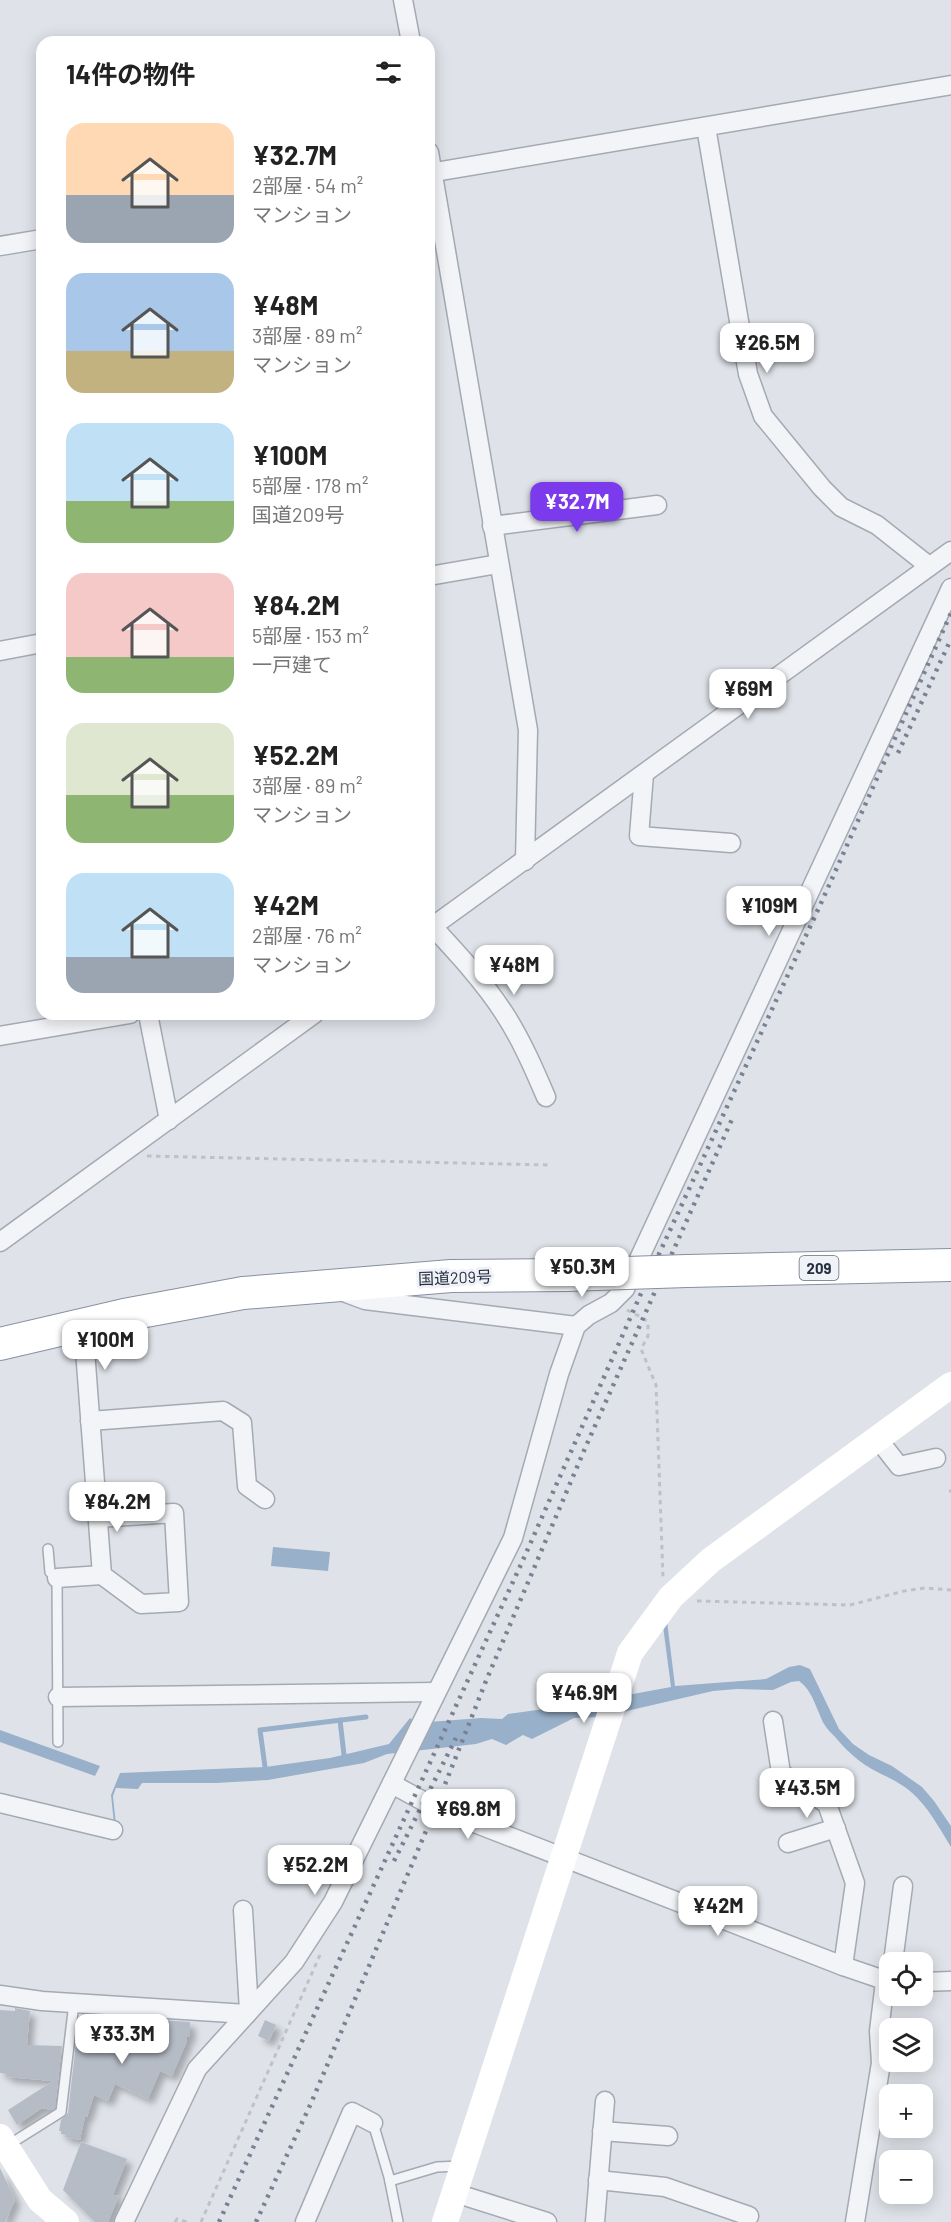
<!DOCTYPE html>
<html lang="ja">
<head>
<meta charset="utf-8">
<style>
	:root { --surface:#fff; --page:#f6f6f6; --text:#222; --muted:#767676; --accent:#7c3aed }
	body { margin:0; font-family:Barlow,"Noto Sans JP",sans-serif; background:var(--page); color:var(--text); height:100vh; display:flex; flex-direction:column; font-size:22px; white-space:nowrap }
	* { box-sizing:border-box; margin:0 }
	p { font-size:20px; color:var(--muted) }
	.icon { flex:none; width:33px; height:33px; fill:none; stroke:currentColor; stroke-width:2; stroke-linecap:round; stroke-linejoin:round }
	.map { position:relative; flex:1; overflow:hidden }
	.drawer { position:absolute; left:36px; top:36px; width:399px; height:984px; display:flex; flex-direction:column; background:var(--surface); border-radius:18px; box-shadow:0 3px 15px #0003 }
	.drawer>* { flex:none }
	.controls { position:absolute; left:879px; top:1952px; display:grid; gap:12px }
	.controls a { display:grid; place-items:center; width:54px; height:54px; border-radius:12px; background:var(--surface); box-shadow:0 3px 15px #0003; font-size:30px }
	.price { position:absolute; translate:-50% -51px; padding:0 14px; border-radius:12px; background:#fff; color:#222; font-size:20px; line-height:39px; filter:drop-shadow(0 2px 3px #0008) }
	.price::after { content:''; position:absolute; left:50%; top:36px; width:18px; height:14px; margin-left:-9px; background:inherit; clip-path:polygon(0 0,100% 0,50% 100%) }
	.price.active { background:var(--accent); color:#fff }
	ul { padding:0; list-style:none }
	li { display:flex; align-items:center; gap:18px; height:150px; padding:0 30px }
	li span { display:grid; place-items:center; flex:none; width:168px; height:120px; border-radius:18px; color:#555 }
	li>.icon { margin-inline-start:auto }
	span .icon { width:72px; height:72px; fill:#fffc; stroke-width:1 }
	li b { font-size:26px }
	h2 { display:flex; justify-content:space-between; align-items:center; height:72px; padding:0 30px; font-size:26px }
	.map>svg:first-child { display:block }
</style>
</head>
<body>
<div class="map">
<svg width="951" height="2222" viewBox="0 0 951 2222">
	<defs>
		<filter id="shadow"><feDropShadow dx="5.5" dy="5.5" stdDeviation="3" flood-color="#0004"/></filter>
	</defs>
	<rect width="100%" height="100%" fill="#dfe3e9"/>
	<!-- water -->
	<g fill="#99b0ca">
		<path d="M273,1547L330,1552L328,1571L271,1566Z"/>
		<path d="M667,1621L675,1686L766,1679L789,1667L800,1665L810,1669L839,1729L853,1744L869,1755L892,1766L922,1787L934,1801L951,1826V1847C939,1828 928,1806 910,1791C898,1781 884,1776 870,1768C857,1760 846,1750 836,1738C832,1734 827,1729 824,1724C816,1709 813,1691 799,1681L791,1682L773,1690L737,1689L713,1691L601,1717L574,1718L532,1739L523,1735L506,1745L492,1739L476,1744L387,1754L364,1763L268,1780L216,1783H142L138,1789L116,1788L113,1796L116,1825L114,1824L111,1795L120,1773L265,1767L330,1758L389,1744L410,1718L416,1723L481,1718L502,1719L508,1714L544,1709L554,1711L600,1700L671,1687L663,1626Z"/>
		<path d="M0,1730L100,1766L95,1776L0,1742Z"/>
	</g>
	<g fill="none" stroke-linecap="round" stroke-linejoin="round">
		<!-- stream -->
		<g stroke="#99b0ca" stroke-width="5">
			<path d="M340,1720L344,1755"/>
			<path d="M265,1767L260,1730L366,1717"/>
		</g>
	</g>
	<!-- building -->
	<g fill="#b6bcc6" filter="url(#shadow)">
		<path d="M15,2008L30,2011L27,2045L62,2046L55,2108L52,2110L42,2108L17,2125L8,2110L53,2081L7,2077V2074L0,2073V2010L15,2011Z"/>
		<path d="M109,2017L147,2031V2019L190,2022V2037H187V2041L172,2076L160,2071L148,2099L115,2084L108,2101L94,2095L87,2117L85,2116L80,2140L65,2137L66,2135L61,2134V2131H59L61,2120L68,2113L76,2043L96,2045Z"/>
		<path d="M265,2020L276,2025L269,2041L258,2036Z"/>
		<path d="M81,2142L127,2159L113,2195L119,2196L108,2222H95L63,2190Z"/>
		<path d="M0,2168L15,2200L5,2222H0Z"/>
	</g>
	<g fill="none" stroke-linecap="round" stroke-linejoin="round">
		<!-- lane casing -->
		<g stroke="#a4aab3" stroke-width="12">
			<g id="lane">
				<path d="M48,1549L50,1572L57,1578L58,1742"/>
				<path d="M373,2123L389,2177L398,2222"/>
				<path d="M18,2139L61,2112L74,2003"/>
				<path d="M390,2181L437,2167L460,2166"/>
			</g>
		</g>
		<!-- street casing -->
		<g stroke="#a4aab3" stroke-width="21">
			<g id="street">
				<path d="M403,0L411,42"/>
				<path d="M706,127L748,374L763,416L822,488L841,507L877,525L929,566"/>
				<path d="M429,152L528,730L525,861"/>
				<path d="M429,173L951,85"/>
				<path d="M0,246L42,239"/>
				<path d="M492,526L657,505"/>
				<path d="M429,576L498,564"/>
				<path d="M0,651L42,643"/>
				<path d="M644,774L639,836L731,843"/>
				<path d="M433,927C458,954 484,982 504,1013C521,1039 534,1069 546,1097"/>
				<path d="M429,929L951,551"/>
				<path d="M148,1014L169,1120"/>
				<path d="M0,1036L130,1014"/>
				<path d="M0,1242L314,1014"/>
				<path d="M338,1290L365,1300L576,1326"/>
				<path d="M90,1421L223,1411L242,1423L247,1486L265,1499"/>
				<path d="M878,1439L899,1466L936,1458"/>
				<path d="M98,1518L174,1513L179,1602L141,1604L102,1575"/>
				<path d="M57,1578L102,1575L83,1324"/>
				<path d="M58,1697L436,1692"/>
				<path d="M773,1721L781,1773L827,1804L855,1883L843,1966"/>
				<path d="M392,1784L436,1808L843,1966L890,1982"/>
				<path d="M0,1803L113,1830"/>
				<path d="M788,1843L836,1828"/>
				<path d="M243,1910L249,2011"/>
				<path d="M893,1962L903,1886"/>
				<path d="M922,1982L951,1981"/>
				<path d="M0,1995L42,2001L247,2014"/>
				<path d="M602,2131L668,2136"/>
				<path d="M598,2180L665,2187L749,2216"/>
				<path d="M455,2193L547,2222"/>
				<path d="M124,2222L197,2069L294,1962L333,1902L513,1538L559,1374L576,1326L589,1315L611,1303L625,1289L951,588"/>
				<path d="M305,2222L352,2112L373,2123"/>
				<path d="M595,2222L605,2101"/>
				<path d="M855,2222L881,2063L879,2031L885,1982"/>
			</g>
		</g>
		<!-- highway casing -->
		<g stroke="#8690a0" stroke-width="34">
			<g id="highway">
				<path d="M687,1271L951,1265"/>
				<path d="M0,1344L124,1315L243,1293L451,1276L566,1275"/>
			</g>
		</g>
		<!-- path -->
		<g stroke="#bdc1c8" stroke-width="3" stroke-dasharray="4.5 4.5" stroke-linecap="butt">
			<path d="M147,1156L550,1165"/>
			<path d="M627,1310L643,1318L648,1322V1336L641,1349L656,1385L663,1577"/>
			<path d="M949,1491H951"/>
			<path d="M697,1601L850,1605L904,1591L925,1588L951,1590"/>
			<path d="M175,2222L177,2219L187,2222"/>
			<path d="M201,2222L320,1955"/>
		</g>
		<!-- lane -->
		<use href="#lane" stroke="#f2f4f7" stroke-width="9"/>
		<!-- street -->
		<use href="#street" stroke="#f2f4f7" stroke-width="18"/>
		<!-- secondary -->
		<g stroke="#fff" stroke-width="26">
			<path d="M0,2137L40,2200L66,2222"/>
			<path d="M445,2222L630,1653L671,1597L711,1560L951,1385"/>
		</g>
		<!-- highway -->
		<use href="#highway" stroke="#fff" stroke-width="32"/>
		<!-- rail -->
		<g stroke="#788293" stroke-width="4.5" stroke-dasharray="3 6" stroke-linecap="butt">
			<path d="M898,753L951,639"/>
			<path d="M394,1861L456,1738"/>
			<path d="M219,2222L523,1560L647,1280L822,901L951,613"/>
			<path d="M256,2222L312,2101L434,1812L486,1681L586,1446L733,1117"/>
		</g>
		<!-- highway-bridge casing -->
		<g stroke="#8690a0" stroke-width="34" stroke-linecap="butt">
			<path id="highway-bridge" d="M566,1275L687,1271"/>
		</g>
		<!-- highway-bridge -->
		<use href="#highway-bridge" stroke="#fff" stroke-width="32"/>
	</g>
	<g text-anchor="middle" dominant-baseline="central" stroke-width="6" stroke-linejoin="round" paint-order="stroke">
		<!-- shield labels -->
		<rect fill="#eff2f6" stroke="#636a77" stroke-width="1.5" x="799.5" y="1256" width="39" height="24" rx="4.5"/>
		<g font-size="15" font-weight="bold" fill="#273041">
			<text x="819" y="1268">209</text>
		</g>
		<!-- street labels -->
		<g font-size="16" fill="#273041" stroke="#eff2f6">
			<text transform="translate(455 1277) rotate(-2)">国道209号</text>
		</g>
	</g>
</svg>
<div class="controls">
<a><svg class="icon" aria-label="locate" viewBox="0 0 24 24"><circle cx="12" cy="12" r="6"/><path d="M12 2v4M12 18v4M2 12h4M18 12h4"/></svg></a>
<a><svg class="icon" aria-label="layers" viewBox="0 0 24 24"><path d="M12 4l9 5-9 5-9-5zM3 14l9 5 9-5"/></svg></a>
<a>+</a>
<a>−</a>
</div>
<b class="price" style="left:767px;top:374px">¥26.5M</b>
<b class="price active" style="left:577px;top:533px">¥32.7M</b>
<b class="price" style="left:748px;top:720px">¥69M</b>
<b class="price" style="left:769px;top:937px">¥109M</b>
<b class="price" style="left:514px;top:996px">¥48M</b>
<b class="price" style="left:582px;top:1298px">¥50.3M</b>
<b class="price" style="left:105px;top:1371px">¥100M</b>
<b class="price" style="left:117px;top:1533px">¥84.2M</b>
<b class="price" style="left:584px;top:1724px">¥46.9M</b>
<b class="price" style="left:807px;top:1819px">¥43.5M</b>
<b class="price" style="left:468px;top:1840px">¥69.8M</b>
<b class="price" style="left:315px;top:1896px">¥52.2M</b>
<b class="price" style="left:718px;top:1937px">¥42M</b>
<b class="price" style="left:122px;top:2065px">¥33.3M</b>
<section class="drawer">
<h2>14件の物件<svg class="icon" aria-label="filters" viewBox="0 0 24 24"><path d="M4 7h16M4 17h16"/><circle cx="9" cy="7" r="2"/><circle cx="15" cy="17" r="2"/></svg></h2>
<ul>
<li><span style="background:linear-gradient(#ffd9b3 60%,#9aa5b1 0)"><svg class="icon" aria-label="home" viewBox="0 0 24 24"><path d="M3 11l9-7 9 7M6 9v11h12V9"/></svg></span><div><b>¥32.7M</b><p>2部屋 · 54 m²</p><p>マンション</p></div></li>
<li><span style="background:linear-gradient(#a9c7e8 65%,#c2b280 0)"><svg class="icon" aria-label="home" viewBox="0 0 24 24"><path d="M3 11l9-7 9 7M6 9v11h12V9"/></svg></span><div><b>¥48M</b><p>3部屋 · 89 m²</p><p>マンション</p></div></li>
<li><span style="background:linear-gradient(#bfe0f5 65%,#8fb573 0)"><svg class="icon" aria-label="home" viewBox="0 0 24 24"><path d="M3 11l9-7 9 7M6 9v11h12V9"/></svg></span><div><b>¥100M</b><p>5部屋 · 178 m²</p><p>国道209号</p></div></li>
<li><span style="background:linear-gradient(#f6c9c9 70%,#8fb573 0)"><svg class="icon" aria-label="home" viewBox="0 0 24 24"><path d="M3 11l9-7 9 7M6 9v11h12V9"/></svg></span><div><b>¥84.2M</b><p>5部屋 · 153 m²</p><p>一戸建て</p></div></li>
<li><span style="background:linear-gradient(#dfe7d0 60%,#8fb573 0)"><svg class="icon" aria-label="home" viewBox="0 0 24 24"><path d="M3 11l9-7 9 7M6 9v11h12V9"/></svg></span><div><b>¥52.2M</b><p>3部屋 · 89 m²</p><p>マンション</p></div></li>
<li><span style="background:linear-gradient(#bfe0f5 70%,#9aa5b1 0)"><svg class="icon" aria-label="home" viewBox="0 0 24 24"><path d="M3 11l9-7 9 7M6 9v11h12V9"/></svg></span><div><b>¥42M</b><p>2部屋 · 76 m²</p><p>マンション</p></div></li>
</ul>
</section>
</div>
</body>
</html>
